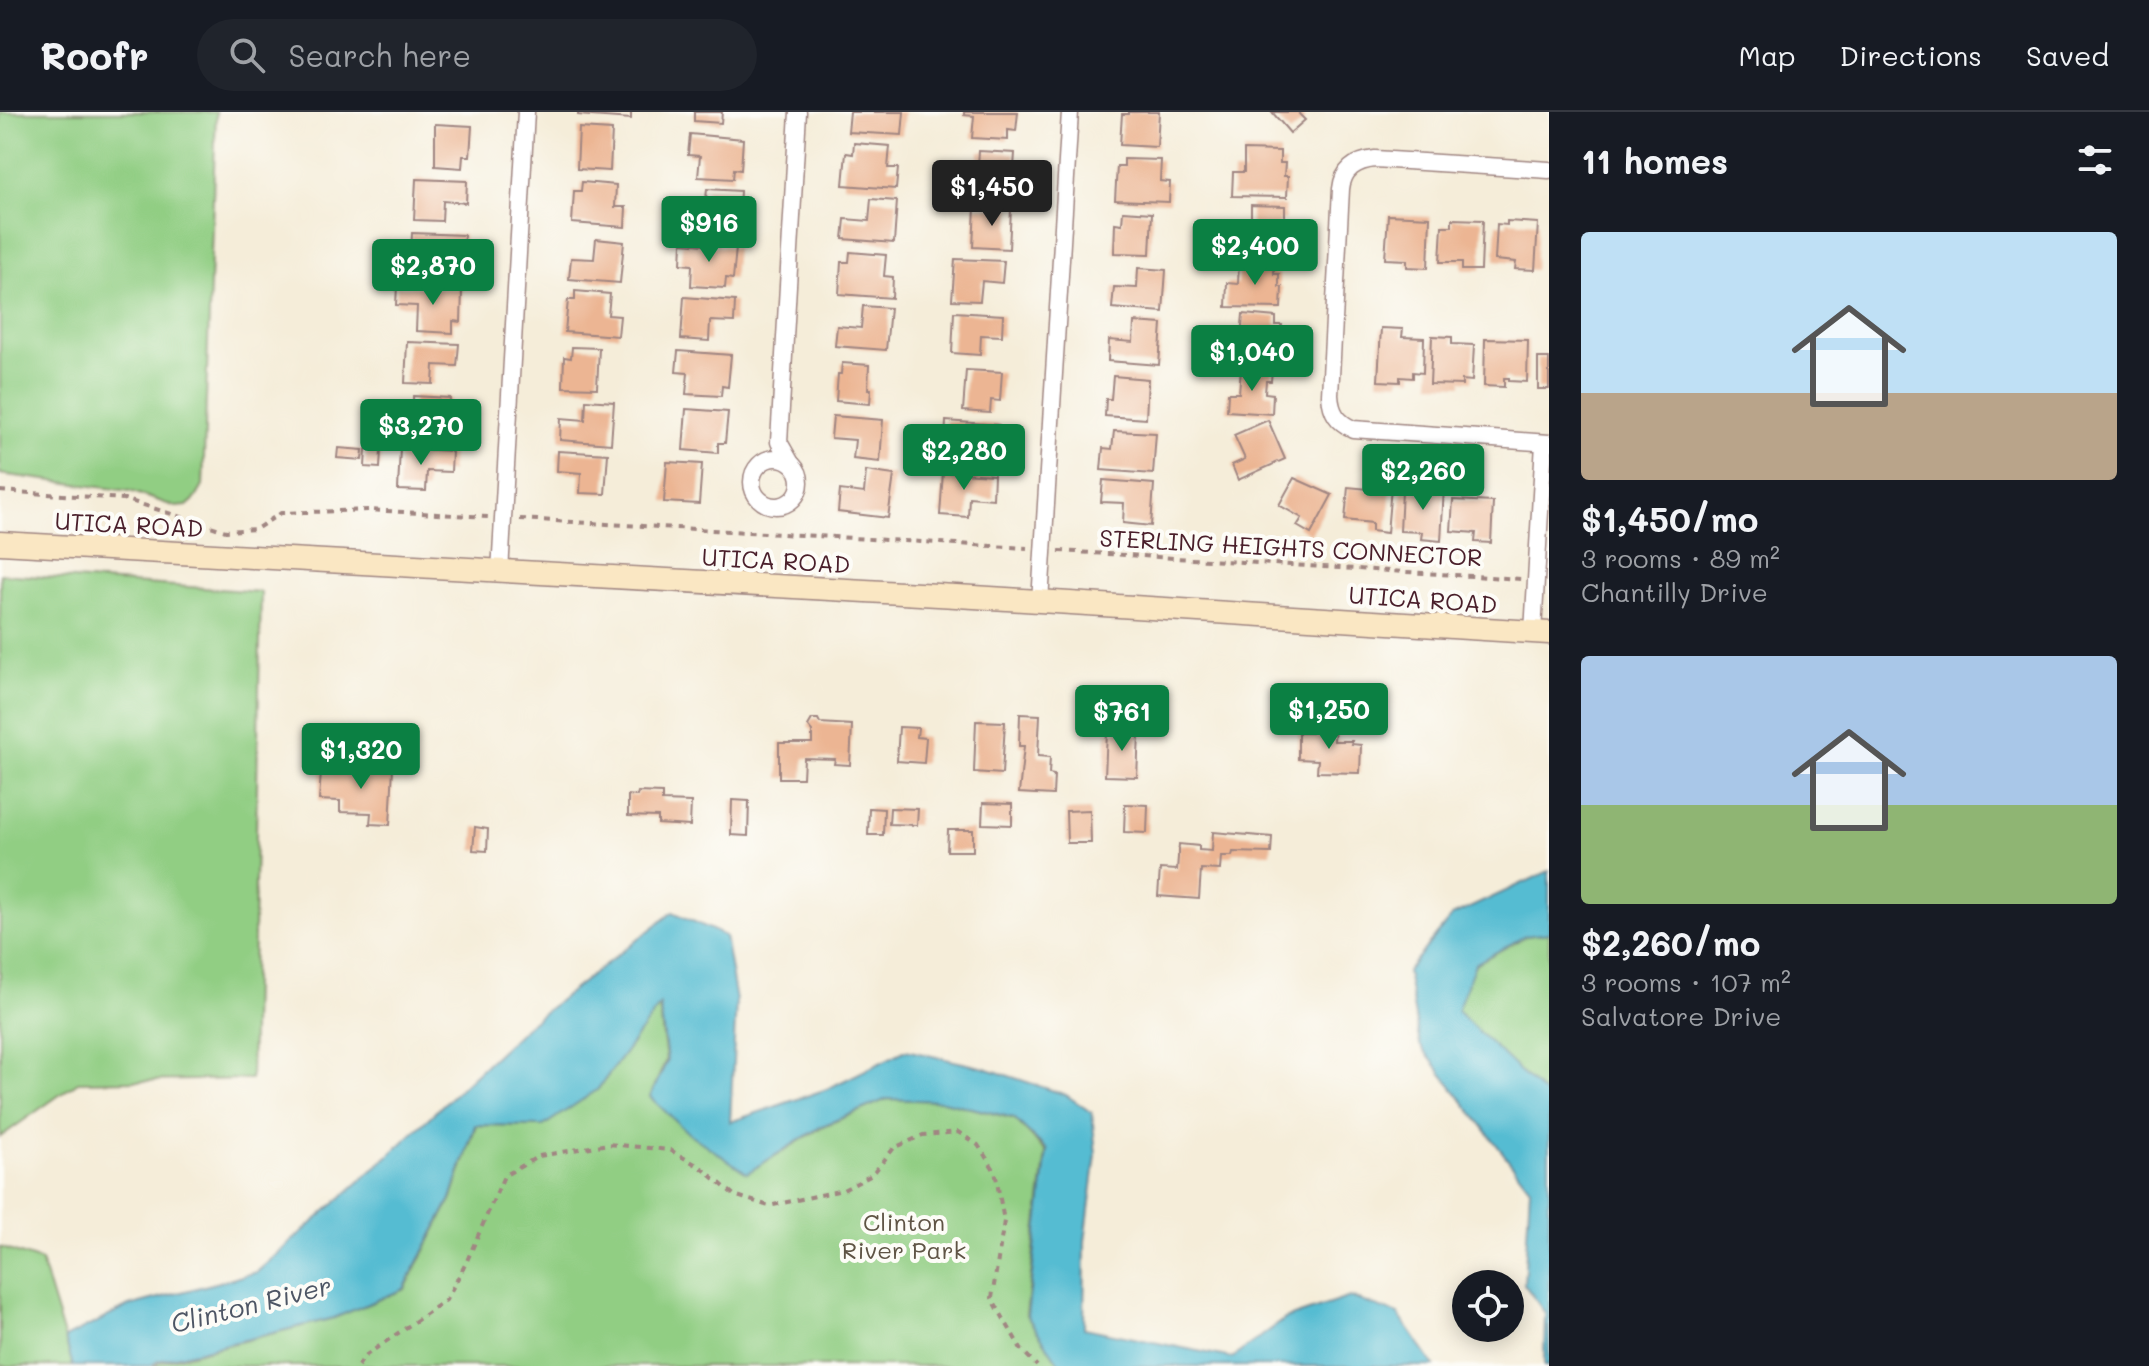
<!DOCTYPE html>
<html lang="en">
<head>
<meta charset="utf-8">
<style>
	:root { --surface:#171b24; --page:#20242c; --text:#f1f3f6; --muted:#9ea1a6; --line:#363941; --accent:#0b8043 }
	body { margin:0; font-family:Mali,sans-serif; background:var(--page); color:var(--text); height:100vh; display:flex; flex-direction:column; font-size:30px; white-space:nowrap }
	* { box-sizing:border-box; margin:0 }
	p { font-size:26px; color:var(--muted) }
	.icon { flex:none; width:44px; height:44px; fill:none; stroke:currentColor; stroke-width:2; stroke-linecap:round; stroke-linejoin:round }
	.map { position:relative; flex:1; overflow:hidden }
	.drawer { display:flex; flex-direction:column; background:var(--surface); width:600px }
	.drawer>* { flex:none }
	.buttons { position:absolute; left:1452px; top:1158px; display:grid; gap:16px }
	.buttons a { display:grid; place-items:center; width:72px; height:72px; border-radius:50%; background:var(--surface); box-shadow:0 4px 20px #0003; font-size:40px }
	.price { position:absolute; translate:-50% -68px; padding:0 18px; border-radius:8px; background:var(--accent); color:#fff; font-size:26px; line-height:52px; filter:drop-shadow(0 2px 4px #0008) }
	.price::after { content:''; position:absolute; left:50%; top:48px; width:24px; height:18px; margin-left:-12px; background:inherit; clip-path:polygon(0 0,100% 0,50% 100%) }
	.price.selected { background:#222; color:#fff }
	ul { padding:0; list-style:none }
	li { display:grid; align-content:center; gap:16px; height:424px; padding:0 32px }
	li span { display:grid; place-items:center; height:248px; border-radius:8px; color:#555 }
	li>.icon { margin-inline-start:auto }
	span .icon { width:144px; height:144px; fill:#fffc; stroke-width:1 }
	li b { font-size:34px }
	h2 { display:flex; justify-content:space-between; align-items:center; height:96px; padding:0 32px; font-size:34px }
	header { display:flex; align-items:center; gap:48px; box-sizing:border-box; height:112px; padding:0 40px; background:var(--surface); border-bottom:2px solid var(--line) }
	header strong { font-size:38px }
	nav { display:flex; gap:44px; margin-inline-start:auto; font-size:28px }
	.search { width:560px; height:72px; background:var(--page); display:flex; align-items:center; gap:20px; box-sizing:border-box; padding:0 28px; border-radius:44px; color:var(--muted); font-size:30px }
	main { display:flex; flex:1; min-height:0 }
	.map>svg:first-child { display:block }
</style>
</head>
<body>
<header>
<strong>Roofr</strong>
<div class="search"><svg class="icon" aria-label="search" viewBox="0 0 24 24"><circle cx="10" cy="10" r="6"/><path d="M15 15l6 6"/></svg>Search here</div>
<nav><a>Map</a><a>Directions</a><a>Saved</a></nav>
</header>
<main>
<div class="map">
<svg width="1549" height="1254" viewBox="0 0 1549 1254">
	<rect width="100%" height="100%" fill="#fdfcf7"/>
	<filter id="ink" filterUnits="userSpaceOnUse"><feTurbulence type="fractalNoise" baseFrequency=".0125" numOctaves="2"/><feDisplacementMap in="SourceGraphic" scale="16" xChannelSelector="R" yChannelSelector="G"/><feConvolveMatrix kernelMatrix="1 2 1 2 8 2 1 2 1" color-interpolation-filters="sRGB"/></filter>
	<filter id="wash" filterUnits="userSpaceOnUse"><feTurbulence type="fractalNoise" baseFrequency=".006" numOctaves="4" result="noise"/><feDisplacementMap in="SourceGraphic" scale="32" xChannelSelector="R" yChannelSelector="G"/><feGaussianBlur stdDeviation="1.8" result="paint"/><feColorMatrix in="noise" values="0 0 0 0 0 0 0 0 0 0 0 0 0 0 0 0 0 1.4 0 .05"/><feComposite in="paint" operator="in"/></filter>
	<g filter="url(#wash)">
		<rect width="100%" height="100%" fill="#f5edd9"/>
		<!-- green -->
		<g fill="#91ce83" stroke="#6e7657" stroke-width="2">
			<path d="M0,0H216L203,374L196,386L187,394L176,395L130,379L0,362Z"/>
			<path d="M0,462L261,480L251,967L78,970L0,1025Z"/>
			<path d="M1549,821V988L1456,899L1475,852L1526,824Z"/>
			<path d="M659,894L666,948L650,985L747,1061L824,1014L887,987L943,989L1015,1007L1046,1040L1026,1203L1061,1254H154L160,1250L334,1206L405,1177L452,1086L476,1013L543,1014L598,977Z"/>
			<path d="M0,1135L41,1149L73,1254H0Z"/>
		</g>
		<!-- water -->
		<g fill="#55bcd2" stroke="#506e7e" stroke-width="2">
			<path d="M1549,759V821L1525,824L1475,852L1457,899L1549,987V1254H1544L1545,1201L1524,1172L1530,1076L1420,933L1407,859L1452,804Z"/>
			<path d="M673,800L725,824L736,889L730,1010L827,977L906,938L985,956L1066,983L1092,1001L1096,1043L1085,1129L1084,1216L1232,1246L1285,1207L1350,1185L1398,1202L1434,1254H1061L1027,1204L1047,1038L1014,1006L943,989L887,987L822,1014L747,1061L688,1021L650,985L667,949L660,893L597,978L543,1014L475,1013L451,1087L404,1177L334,1206L158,1249L150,1254H73L65,1226L129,1194L257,1160L387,1045L529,912Z"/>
		</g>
		<g id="blocks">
			<!-- building -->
			<g fill="#ecb593">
				<path d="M578,0H631V7L578,3Z"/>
				<path d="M694,0H722L721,11L694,9Z"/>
				<path d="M850,0H904L902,23L848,20Z"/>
				<path d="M964,0H1018L1016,19L1008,18V28L972,26L974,4L964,3Z"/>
				<path d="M1129,0H1159L1157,35L1120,33L1122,2H1129Z"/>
				<path d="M1272,0H1301L1299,2L1305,8L1290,21Z"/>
				<path d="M435,12L472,14L470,44H463L462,56L435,54Z"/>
				<path d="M579,16L612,18L610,59L577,57Z"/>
				<path d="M690,22L743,27L741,58L734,57L733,67L698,65L700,44L688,43Z"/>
				<path d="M854,31L890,34L888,56H898L896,77L843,73L846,41L853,42Z"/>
				<path d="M1244,38L1280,39V51H1285L1284,64H1288L1287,85L1232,84L1233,60H1244Z"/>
				<path d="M979,39L1015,41L1013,70L1004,69L1003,82L976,80Z"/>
				<path d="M1124,47L1161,48L1160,69L1170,70L1169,90L1115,88L1117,54H1124Z"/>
				<path d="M416,67L467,69L466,91L443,89L442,109L414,108Z"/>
				<path d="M582,70L616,73L615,95H626L625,115L572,111L574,79H581Z"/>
				<path d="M707,77L740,79L738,110H731L730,120L703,118Z"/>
				<path d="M871,87L897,89L894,131L843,127L845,107L869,109Z"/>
				<path d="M1251,93L1285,94V108H1279L1278,121H1284V137L1238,136V120H1251Z"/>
				<path d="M975,95L1011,97L1009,137L973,135Z"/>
				<path d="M1123,99L1152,101L1150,142L1114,141L1115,111L1122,112Z"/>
				<path d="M1388,103L1430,105L1428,156L1407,155V148L1385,147Z"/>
				<path d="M1452,107L1483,108L1481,158H1462V150H1440L1442,114H1452Z"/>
				<path d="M1507,109L1538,111L1535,158L1515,157L1516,150L1495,148L1497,112L1507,113Z"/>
				<path d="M412,121L464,123L463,144L439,143L438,163L410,162Z"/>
				<path d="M596,127L624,130L620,171L569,167L571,146L594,147Z"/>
				<path d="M682,131L736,136L733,167L726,166L725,176L691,174L692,153L681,152Z"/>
				<path d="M850,140L886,143L884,164L893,165L892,186L839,182L841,150H849Z"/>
				<path d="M955,147L1004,149L1002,171L982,169L980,189L952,188Z"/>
				<path d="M1239,149L1274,150V162H1279V175H1282L1281,196L1226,195L1227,171L1238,172Z"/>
				<path d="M1138,156L1166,158L1163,200L1112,196L1114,175L1137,176Z"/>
				<path d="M397,174L462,177L461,210L453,209V221L416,219L417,194L396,193Z"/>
				<path d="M575,179L610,182L608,203L620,204L618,224L565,220L568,188H575Z"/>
				<path d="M684,185L735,189L734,210L710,209L709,229L681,227Z"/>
				<path d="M863,194L890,196L886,238L835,234L837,214L861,216Z"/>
				<path d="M954,200L1003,203L1002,224L981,223L980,243L952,241Z"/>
				<path d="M1243,202L1276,205V213H1282L1279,248L1231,243L1232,224L1241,225Z"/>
				<path d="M1134,210L1162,212L1159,253L1108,249L1109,228L1133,230Z"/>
				<path d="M1381,216L1403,217L1402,225L1424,226L1423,261L1413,260V266L1400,265V270L1378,269Z"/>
				<path d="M1432,224L1452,225V232L1474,233L1472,269L1462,268V273L1430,272Z"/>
				<path d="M1485,227L1528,228L1527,270L1509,269V266H1504V275L1484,274Z"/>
				<path d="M407,230L459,232L457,254L434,253L433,272L405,271Z"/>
				<path d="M572,235L599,236L597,276L563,275L564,245L571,246Z"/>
				<path d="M678,239L731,243L728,275L722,274L721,284L686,282L688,261L676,260Z"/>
				<rect x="1538" y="246" width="11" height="31"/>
				<path d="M842,251L869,253L868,277H871L870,292L836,289L838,262H841Z"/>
				<path d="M1241,256L1272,258L1271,269H1266L1265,281L1273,282L1272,302L1227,299L1228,281H1239Z"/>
				<path d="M966,258L1002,260L1000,289L991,288L990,301L963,299Z"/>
				<path d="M1113,264L1148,267L1146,307L1105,304L1106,287H1111Z"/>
				<path d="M413,284L450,286L448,316L442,315L441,327L414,326Z"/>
				<path d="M586,288L614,290L611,332L560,328L561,306L585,308Z"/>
				<path d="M686,297L728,300L725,331H718V341L683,338Z"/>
				<path d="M833,304L883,308L880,350L853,347L855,328L831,326Z"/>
				<path d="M1268,308L1285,347L1238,368L1232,353L1245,347L1234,323Z"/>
				<path d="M946,309L999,313L997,344H989L988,354L952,352L954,330L945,329Z"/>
				<path d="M1114,319L1156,321L1153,362L1101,358L1103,336L1112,337Z"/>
				<path d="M338,336L363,338L362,348L337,346Z"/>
				<path d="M400,336L452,339L451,360L427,359L426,379L398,378Z"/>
				<path d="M366,337L381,338L380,356L365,355Z"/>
				<path d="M558,339L608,342L605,382L580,381L581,361L557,359Z"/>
				<path d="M667,350L702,352L699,392L664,390Z"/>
				<path d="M866,359L894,363L888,406L838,400L840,378L864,381Z"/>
				<path d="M943,360L994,363L993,387L969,385L968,405L940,403Z"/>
				<path d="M1294,366L1332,383L1311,422L1297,414L1302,406L1279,393Z"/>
				<path d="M1103,368L1154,372L1151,414L1123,411L1124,391L1101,390Z"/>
				<path d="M1368,374L1391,375L1387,421L1372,419V411L1345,408L1348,375L1368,377Z"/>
				<path d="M1424,375L1444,376L1441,429L1421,427L1422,420L1400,419L1402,378L1424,379Z"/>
				<path d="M1453,388L1493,390L1491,431L1475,430L1476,421L1451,419Z"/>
				<path d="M1020,602L1040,603L1038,644L1050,645L1049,662L1054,663L1053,683L1019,681L1024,634H1019Z"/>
				<path d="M812,607H818L820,611L852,613L850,653L834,652L835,647L804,646L803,666H779V631H812V619L808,614Z"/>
				<path d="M976,609L1005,610L1002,662L974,660Z"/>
				<path d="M1311,612L1335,613L1334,629H1352L1351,632L1361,633L1360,661L1317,660L1318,648L1298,647V621H1311Z"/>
				<path d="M899,615L918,616L917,625L926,626L924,651L897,649Z"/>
				<path d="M1117,616L1135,617V622H1139L1137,665L1105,664L1107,620H1117Z"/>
				<path d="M345,653L393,655L390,713L370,712L371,701L340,700V689L319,688L321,660L344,661Z"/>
				<path d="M638,680L662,681V689L691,690L690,714L658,712V705L628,704V683L637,684Z"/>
				<path d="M732,688L749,689L748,724L731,723Z"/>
				<path d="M983,691L1012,692V713L982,712Z"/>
				<path d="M1125,692L1148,693L1147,721L1124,720Z"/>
				<path d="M869,696L884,697L883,723H868Z"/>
				<path d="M890,696L918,697L917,713L889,712Z"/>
				<path d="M1090,698L1091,731H1067L1066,699Z"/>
				<path d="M475,715L488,717L487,739L473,738Z"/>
				<path d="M948,718H973V739H947Z"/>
				<path d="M1213,720L1272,725L1271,741L1233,740L1232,744H1221L1220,758L1201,757L1199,787L1158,784L1160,757L1177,758L1179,732L1199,734V738L1212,739Z"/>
			</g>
		</g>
	</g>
	<g filter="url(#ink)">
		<use href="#blocks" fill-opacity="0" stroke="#a08682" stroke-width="2"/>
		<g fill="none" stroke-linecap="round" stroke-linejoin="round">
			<!-- street casing -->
			<g stroke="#a08682" stroke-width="19">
				<g id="street">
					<path d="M1549,58L1375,47C1356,49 1343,57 1341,77L1330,283C1331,300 1337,310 1353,317L1549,331"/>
					<circle cx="776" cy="370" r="24"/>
					<path d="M791,351L779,330L798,0"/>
					<path d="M500,460L526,0"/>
					<path d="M1040,490L1070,0"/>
					<path d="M1533,520L1544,331"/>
				</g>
			</g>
			<!-- secondary casing -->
			<g stroke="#a08682" stroke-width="25">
				<path id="secondary" d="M0,431L974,485L1549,521"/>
			</g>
			<!-- path -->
			<g stroke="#a08682" stroke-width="4" stroke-dasharray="6 6" stroke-linecap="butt">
				<path d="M0,379L124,387L226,419L256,417L281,401L369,398L488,405"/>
				<path d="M520,407L1027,436"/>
				<path d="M1059,439L1522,467"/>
				<path d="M358,1254L365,1244L446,1188L466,1151L504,1064L539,1044L608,1032L670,1038L702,1056L734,1083L769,1094L843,1078L872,1063L894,1036L923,1023L958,1020L978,1033L995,1059L1004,1109L992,1186L1021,1237L1037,1254"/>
			</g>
			<!-- street -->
			<use href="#street" stroke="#fff" stroke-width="16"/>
			<!-- secondary -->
			<use href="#secondary" stroke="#fae7c3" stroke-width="22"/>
		</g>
	</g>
	<g text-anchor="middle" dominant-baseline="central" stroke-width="8" stroke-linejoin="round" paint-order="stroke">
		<!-- street labels -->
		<g font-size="24" fill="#4a1f2b" stroke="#fdfcf7">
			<text transform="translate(129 412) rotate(3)">UTICA ROAD</text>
			<text transform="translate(1291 435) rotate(3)">STERLING HEIGHTS CONNECTOR</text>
			<text transform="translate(776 448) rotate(3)">UTICA ROAD</text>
			<text transform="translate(1423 487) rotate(4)">UTICA ROAD</text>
		</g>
		<!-- park labels -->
		<g font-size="24" fill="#5f5445" stroke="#fdfcf7">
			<text x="904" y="1109">Clinton<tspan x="904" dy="28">River Park</tspan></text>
		</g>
		<!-- water labels -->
		<g font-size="26" font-style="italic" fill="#4e5665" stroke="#fdfcf7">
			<text transform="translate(251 1192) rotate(-14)">Clinton River</text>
		</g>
	</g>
</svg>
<div class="buttons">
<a><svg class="icon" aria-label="locate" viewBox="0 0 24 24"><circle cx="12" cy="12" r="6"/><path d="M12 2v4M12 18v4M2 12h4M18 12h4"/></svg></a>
</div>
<b class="price selected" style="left:992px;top:116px">$1,450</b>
<b class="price" style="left:709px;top:152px">$916</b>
<b class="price" style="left:1255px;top:175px">$2,400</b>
<b class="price" style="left:433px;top:195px">$2,870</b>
<b class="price" style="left:1252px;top:281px">$1,040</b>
<b class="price" style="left:421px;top:355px">$3,270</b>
<b class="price" style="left:964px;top:380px">$2,280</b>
<b class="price" style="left:1423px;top:400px">$2,260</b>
<b class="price" style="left:1329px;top:639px">$1,250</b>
<b class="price" style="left:1122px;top:641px">$761</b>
<b class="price" style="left:361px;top:679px">$1,320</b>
</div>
<section class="drawer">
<h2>11 homes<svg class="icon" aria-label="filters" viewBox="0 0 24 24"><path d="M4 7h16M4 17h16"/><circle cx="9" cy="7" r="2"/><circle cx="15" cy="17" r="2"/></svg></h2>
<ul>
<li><span style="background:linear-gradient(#bfe0f5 65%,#b9a48a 0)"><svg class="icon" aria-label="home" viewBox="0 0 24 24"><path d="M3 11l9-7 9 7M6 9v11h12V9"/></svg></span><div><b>$1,450/mo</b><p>3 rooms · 89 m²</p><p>Chantilly Drive</p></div></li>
<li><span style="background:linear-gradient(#a9c7e8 60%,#8fb573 0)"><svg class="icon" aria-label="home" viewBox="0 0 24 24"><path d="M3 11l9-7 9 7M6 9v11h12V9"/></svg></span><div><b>$2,260/mo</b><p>3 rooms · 107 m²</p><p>Salvatore Drive</p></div></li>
</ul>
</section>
</main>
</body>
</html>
